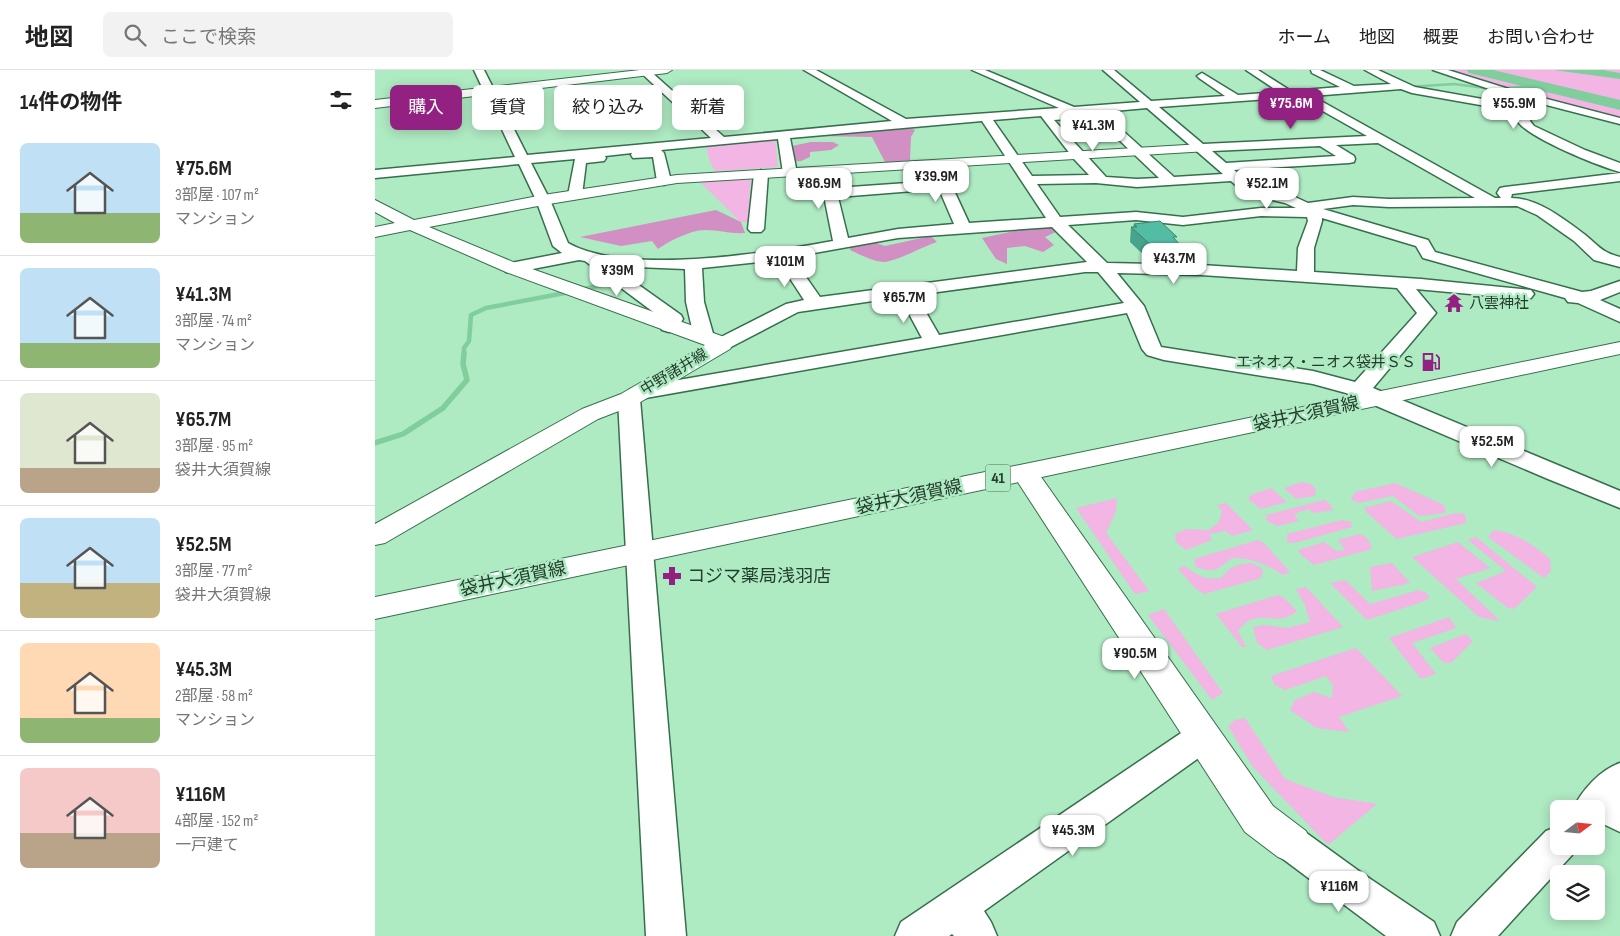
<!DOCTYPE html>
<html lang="ja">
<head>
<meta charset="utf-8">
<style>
	:root { --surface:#fff; --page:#f2f2f2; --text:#222; --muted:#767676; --line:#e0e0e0; --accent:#922181 }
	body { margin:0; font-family:"Sofia Sans Condensed","Noto Sans JP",sans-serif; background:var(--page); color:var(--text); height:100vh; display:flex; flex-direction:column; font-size:19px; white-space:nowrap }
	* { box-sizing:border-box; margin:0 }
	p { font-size:16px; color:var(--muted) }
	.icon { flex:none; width:28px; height:28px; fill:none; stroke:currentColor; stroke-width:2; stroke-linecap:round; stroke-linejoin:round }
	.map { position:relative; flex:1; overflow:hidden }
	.panel { display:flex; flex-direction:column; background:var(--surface); width:375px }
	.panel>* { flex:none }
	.hud { position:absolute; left:15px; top:15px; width:475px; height:45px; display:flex; gap:10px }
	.needle { width:32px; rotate:74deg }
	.tools { position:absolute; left:1175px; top:730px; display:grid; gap:10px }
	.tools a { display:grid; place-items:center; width:55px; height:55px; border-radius:8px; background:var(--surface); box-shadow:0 2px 12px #0003; font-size:25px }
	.price { position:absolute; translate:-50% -42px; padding:0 11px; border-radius:10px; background:#fff; color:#222; font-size:16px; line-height:32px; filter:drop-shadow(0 1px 2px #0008) }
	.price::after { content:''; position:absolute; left:50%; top:30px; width:15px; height:11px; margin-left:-8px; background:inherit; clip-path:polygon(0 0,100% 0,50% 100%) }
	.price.selected { background:var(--accent); color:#fff }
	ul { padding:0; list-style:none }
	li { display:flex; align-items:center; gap:15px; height:125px; padding:0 20px }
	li+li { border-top:1px solid var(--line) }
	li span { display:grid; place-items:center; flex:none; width:140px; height:100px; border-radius:8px; color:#555 }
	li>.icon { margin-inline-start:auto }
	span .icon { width:60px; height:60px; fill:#fffc; stroke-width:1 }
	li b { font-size:21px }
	h2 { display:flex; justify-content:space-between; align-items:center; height:60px; padding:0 20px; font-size:21px }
	.chip { padding:0 18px; border-radius:8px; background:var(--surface); box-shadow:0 2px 12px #0003; font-size:18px; line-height:45px }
	.chip.selected { background:var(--accent); color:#fff }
	header { display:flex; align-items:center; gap:30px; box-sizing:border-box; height:70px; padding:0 25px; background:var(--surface); border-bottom:1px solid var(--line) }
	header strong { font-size:24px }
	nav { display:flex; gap:28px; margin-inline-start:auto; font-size:18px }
	.search { width:350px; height:45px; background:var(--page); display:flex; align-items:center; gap:12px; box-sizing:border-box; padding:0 18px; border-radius:8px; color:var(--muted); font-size:19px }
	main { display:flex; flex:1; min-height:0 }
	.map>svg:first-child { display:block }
</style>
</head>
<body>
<header>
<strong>地図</strong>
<div class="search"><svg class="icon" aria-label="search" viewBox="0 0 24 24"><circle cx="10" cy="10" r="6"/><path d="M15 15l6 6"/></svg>ここで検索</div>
<nav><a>ホーム</a><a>地図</a><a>概要</a><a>お問い合わせ</a></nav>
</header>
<main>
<section class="panel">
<h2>14件の物件<svg class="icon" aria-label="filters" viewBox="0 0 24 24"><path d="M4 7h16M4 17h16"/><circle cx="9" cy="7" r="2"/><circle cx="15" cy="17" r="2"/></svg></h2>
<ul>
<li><span style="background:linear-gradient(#bfe0f5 70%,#8fb573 0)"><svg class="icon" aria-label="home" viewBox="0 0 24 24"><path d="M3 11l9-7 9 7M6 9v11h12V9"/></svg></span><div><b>¥75.6M</b><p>3部屋 · 107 m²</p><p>マンション</p></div></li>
<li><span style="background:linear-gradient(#bfe0f5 75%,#8fb573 0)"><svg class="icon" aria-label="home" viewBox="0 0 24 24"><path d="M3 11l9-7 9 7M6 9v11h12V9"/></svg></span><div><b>¥41.3M</b><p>3部屋 · 74 m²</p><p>マンション</p></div></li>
<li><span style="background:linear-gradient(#dfe7d0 75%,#b9a48a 0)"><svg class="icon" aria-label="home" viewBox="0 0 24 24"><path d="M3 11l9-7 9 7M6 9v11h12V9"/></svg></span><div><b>¥65.7M</b><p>3部屋 · 95 m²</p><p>袋井大須賀線</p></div></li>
<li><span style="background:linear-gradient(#bfe0f5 65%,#c2b280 0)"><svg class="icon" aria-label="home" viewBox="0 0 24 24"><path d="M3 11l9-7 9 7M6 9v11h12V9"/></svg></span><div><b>¥52.5M</b><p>3部屋 · 77 m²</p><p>袋井大須賀線</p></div></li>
<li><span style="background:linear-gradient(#ffd9b3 75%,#8fb573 0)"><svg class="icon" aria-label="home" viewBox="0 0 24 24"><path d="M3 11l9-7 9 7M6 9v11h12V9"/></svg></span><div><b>¥45.3M</b><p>2部屋 · 58 m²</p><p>マンション</p></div></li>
<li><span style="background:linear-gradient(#f6c9c9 65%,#b9a48a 0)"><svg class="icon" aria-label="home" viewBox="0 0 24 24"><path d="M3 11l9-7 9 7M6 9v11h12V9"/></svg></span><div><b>¥116M</b><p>4部屋 · 152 m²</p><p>一戸建て</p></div></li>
</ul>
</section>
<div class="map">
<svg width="1245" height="866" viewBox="0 0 1245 866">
	<rect width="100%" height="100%" fill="#aeeac2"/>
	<!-- green -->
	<g fill="#f2b5e4">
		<path d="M1063,0H1245V50Z"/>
		<path d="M400,68L403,97L340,101L335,92L331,76Z"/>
		<path d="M376,107L373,152H366L323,110Z"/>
		<path d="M927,412L935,414L941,419L939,426L921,429L909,418Z"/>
		<path d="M1020,413L1069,435L1071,443L1044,446L1018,426L983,433L976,429L980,422Z"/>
		<path d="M896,418L912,432L886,439L874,430L875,425Z"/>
		<path d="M742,428L741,441L731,463L774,521L760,524L701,438Z"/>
		<path d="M949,430L955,434L958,440L939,443L933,439L919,444L924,451L902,456L892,451L891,445Z"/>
		<path d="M1016,431L1046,452L1081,443L1090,444L1091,453L1022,469L991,442L989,438Z"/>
		<path d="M851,433L878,460L857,466L851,461L834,464L837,470L811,480L801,472L800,464L811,459L834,460L844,452L847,441L842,435Z"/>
		<path d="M967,450L976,452L977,457L919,473L912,472V464Z"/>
		<path d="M1119,460C1142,463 1158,475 1175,489L1176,501L1169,508L1113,467Z"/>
		<path d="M984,464C993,467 994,470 997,479L939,495L926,485L923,480L949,472L962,481L970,480L963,470Z"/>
		<path d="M1101,467L1162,517L1139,539L1133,538L1101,513L1131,501L1093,470Z"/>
		<path d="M883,470L889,473L915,502L908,505C891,494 878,488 857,488C843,499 840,504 821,497L819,489Z"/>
		<path d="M1083,472L1115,498L1081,509L1125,551L1104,547L1037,487Z"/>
		<path d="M876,493L885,497L888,501L886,508L829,524L820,518L803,499L810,496C822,506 831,510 846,508C855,496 863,494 876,493Z"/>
		<path d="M1017,493L1035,513L997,521L995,497Z"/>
		<path d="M970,510L995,534L1044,520L1052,523L1054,528L1047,532L992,550L955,513Z"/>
		<path d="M931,517L968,557L892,580L882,573L878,557L889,555L912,558L935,552L930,535L921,519Z"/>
		<path d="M903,525L909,528L922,541C900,560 883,534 863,561L871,577H867L841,544Z"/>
		<path d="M789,539L848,623L837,630L773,545Z"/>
		<path d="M1074,547L1081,558L1037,573L1061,604L1046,609L1014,568Z"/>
		<path d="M1091,564L1098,571L1076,593L1068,592L1055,578Z"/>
		<path d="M981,578L1027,626L964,647L974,662L942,658L915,640L920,630L939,622L957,628L958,615L951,606L910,620L900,615L896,606Z"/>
		<path d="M870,648L910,709L958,727L1002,734L953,775L878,697L853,656L860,650Z"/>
	</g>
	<!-- forest -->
	<g fill="#d28fc3">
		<path d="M534,58L540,60L536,67L535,90L511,94L444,97L510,92L497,67L438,66L444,63Z"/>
		<path d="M436,72H458L464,75L456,80L435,82V87L426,91L413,92L417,76Z"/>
		<path d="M341,140L366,152L370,163C356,164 344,160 330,160C316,160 294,171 283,179L277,171L246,176L205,167Z"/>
		<path d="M658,157H674L683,161L670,167L679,175L668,182L650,176L632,178V194L621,189L607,168Z"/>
		<path d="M556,166L562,172C547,177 522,191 509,192C499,192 484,184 475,180L476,172L490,169L510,176Z"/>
	</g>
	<!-- water -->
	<path fill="#7fce9c" d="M1179,0H1228L1245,3V9Z"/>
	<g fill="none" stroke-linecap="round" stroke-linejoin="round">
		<!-- stream-far2 -->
		<path stroke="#7fce9c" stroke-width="2.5" d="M1032,17L1079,14L1118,19L1160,16"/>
		<!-- stream-far1 -->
		<g stroke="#7fce9c" stroke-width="4.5">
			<path d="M205,220L248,210L262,201"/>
			<path d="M89,284V278L94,271L96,245L111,238L195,222"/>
		</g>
		<!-- stream -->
		<path stroke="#7fce9c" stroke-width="5.5" d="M0,373L28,364L68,338L92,310L88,294L89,283"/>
		<!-- river -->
		<path fill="#7fce9c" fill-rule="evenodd" d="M1092,0H1118L1245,30V40L1094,3Z"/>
		<!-- street casing -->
		<g stroke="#366f4c" stroke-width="3">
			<g id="street">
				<path d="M99,0H109L152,85L336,68L263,0H274L349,67L517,51L429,0H441L531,49L684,38L597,0H610L699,37L765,32L728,0H739L776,31L850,26L824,8L822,6L827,3L863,25L904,22L871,0H883L916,21L965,17L937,3L936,0H945L979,16L1016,14L990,0H1003L1040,17L1152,37L1158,42L1155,51L1159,56L1210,80L1245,93V102C1223,96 1156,69 1143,52L1146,43L1145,42L1037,23L1026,19L937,26L1120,128H1126L1122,123L1125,118L1130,117L1245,103V111L1137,124L1136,128C1162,128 1189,149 1209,164C1224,176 1226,182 1245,187V197L1219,190L1199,171L1162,145L1142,136L1014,137L978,135L948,139L1053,170L1060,182L1207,222L1216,221L1245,211V222L1225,230L1245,239V252L1203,233L1193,232L1190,228L1048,188L1041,176L947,148V151L939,178V202L1046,209L1156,220L1159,224L1156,228L1150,229L1041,219L1061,243L998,318L1245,421V438L1173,409L971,323L938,314L789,290L772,285L767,279L752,243L265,329L311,866H271L243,329L256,319L263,317L547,268L525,227L423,242L354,278L347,280L340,278L337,274L340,270L411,234L429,230L403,190L327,198L329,232L339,267L336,271L329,273L322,271L319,267L311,232L310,199L237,196L306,245L308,249L301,260L294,262L287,260L285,256L289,250L210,191L204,190L137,203L131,202L129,198L131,194L187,183L178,176L161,130L144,94L0,108V100L140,87ZM923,27L992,66L828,74L784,37ZM772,38L848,104L799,107L727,42ZM666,46L699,89L714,105L657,106L618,50ZM720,47L784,108L762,109L731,107L679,50ZM607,51L671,148L594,153L570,101L563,97L556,101L561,111L461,118L459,106L452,102L445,106L458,171C392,183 251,206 193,173L175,130L156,93L200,89L193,125L200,129L207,125L211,93L229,91L231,88L230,86L257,83L256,85L258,88L278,87L282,111L289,115L296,111L289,83L286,80L403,69L408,103L415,107L422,103L415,68ZM1003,73L1100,128L1014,129L978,127L933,133L920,127L881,118L859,100L974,93L979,92L980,89L979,86L961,75ZM945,76L961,86L851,93L837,81ZM856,111L871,124L910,133L921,138H886L808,147L761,142L685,147L662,114L721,113L762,117ZM564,119L579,154L523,159L473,168L463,127ZM886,146L932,147L933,151L923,178L922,201L826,195L732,193L693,155L761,150L808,155ZM677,157L712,192L445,227L417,187L523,168ZM710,202H723L749,233L564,265L541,225ZM742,203L826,205L1022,218L1042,243L980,312L938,301L786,277L769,236Z"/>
				<path d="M1058,0H1073L1137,20L1245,48V54L1129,24Z"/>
				<path d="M386,100L393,104L389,159L386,162H376L373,159L379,104Z"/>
				<path d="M827,653L839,657L844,667L839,677L609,841L616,852L622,866H579L577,864L574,866H520L526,852L815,657Z"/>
				<path d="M1245,693V762L1224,752L1221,753V739H1198C1207,720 1225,700 1245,693Z"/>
				<path d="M1184,756V776H1201L1197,785L1123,866H1076L1082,852L1171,761Z"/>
				<path d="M917,757L930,762L988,804L1059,852L1065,866H1011L904,786L898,774L904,762Z"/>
			</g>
		</g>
		<!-- secondary casing -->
		<g stroke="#366f4c" stroke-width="2">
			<g id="secondary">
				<path d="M265,0H297L292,3L0,38V30Z"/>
				<path d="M828,74L833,75L835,78L833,81L302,113L168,135L54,157L143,194L355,269L358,274L355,279L262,334L223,349L10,473L0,475V454L207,339L246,324L330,275L131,202L35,160L0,167V157L20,153L0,142V130L39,150L168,125L302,105Z"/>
				<path d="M650,395L659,397L898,736L931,761L937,774L931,787L917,793L903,787L870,762L637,403L641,397Z"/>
			</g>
		</g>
		<!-- primary casing -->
		<g stroke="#366f4c" stroke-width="2">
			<path id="primary" d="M1245,272V284L0,549V527Z"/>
		</g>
		<!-- street -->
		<use href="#street" fill="#fff" fill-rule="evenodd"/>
		<!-- secondary -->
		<use href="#secondary" fill="#fff" fill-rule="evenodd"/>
		<!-- primary -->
		<use href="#primary" fill="#fff" fill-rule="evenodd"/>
	</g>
	<!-- wall -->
	<path fill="#47a38c" d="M759,154L806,176L804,191L776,192L755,172L756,157H758Z"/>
	<!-- building -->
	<path fill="#52bda3" stroke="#398472" d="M785,151L802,167H798L806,176L778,177L756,157H762L759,154Z"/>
	<!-- icons -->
	<defs>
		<g id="temple-bare" transform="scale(1.5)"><path d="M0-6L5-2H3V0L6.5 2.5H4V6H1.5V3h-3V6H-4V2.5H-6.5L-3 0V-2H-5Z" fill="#922181" stroke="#aeeac2" stroke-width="2.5" paint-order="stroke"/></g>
		<g id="fuel-bare" transform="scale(1.5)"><path d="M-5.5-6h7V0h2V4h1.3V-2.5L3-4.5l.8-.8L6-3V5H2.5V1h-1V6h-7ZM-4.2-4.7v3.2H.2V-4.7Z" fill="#922181" stroke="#aeeac2" stroke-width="2.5" paint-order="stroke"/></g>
		<g id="pharmacy-bare" transform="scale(1.5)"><path d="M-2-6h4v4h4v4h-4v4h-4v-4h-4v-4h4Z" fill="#922181" stroke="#aeeac2" stroke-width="2.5" paint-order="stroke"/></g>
	</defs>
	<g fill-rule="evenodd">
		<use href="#temple-bare" x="1079" y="233"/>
		<use href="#fuel-bare" x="1056" y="292"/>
		<use href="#pharmacy-bare" x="297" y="506"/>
	</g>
	<g text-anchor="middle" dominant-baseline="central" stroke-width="5" stroke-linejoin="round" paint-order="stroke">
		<!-- far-poi labels -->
		<g font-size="15" fill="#253d2d" stroke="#aeeac2" text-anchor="start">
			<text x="1094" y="233">八雲神社</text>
			<text x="1041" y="292" text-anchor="end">エネオス・ニオス袋井ＳＳ</text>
		</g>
		<!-- far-street labels -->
		<g font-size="15" fill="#253d2d" stroke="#aeeac2">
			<text transform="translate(299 302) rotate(-31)">中野諸井線</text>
		</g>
		<!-- shield labels -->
		<rect fill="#aeeac2" stroke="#4e715a" stroke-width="1" x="610.5" y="394.5" width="25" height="27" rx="4"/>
		<g font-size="16" font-weight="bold" fill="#253d2d">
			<text x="623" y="408">41</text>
		</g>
		<!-- street labels -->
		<g font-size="18" fill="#253d2d" stroke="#aeeac2">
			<text transform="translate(931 344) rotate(-12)">袋井大須賀線</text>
			<text transform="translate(534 427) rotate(-12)">袋井大須賀線</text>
			<text transform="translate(138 509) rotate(-12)">袋井大須賀線</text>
		</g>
		<!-- poi labels -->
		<g font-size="18" fill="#253d2d" stroke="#aeeac2" text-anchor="start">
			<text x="312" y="506">コジマ薬局浅羽店</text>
		</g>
	</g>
</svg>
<div class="tools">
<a><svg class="needle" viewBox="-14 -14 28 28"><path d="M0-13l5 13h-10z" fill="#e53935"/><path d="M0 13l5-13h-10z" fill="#767676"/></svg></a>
<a><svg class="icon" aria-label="layers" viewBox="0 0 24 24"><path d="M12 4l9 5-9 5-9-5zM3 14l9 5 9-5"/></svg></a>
</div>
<b class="price selected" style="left:916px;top:60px">¥75.6M</b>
<b class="price" style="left:1139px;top:60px">¥55.9M</b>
<b class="price" style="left:718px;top:82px">¥41.3M</b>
<b class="price" style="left:561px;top:133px">¥39.9M</b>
<b class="price" style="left:444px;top:140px">¥86.9M</b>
<b class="price" style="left:892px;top:140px">¥52.1M</b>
<b class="price" style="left:799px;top:215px">¥43.7M</b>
<b class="price" style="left:410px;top:218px">¥101M</b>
<b class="price" style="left:242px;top:227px">¥39M</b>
<b class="price" style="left:529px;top:254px">¥65.7M</b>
<b class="price" style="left:1117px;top:398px">¥52.5M</b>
<b class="price" style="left:760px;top:610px">¥90.5M</b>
<b class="price" style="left:698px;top:787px">¥45.3M</b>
<b class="price" style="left:964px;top:843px">¥116M</b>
<div class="hud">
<a class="chip selected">購入</a>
<a class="chip">賃貸</a>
<a class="chip">絞り込み</a>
<a class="chip">新着</a>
</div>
</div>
</main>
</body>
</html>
